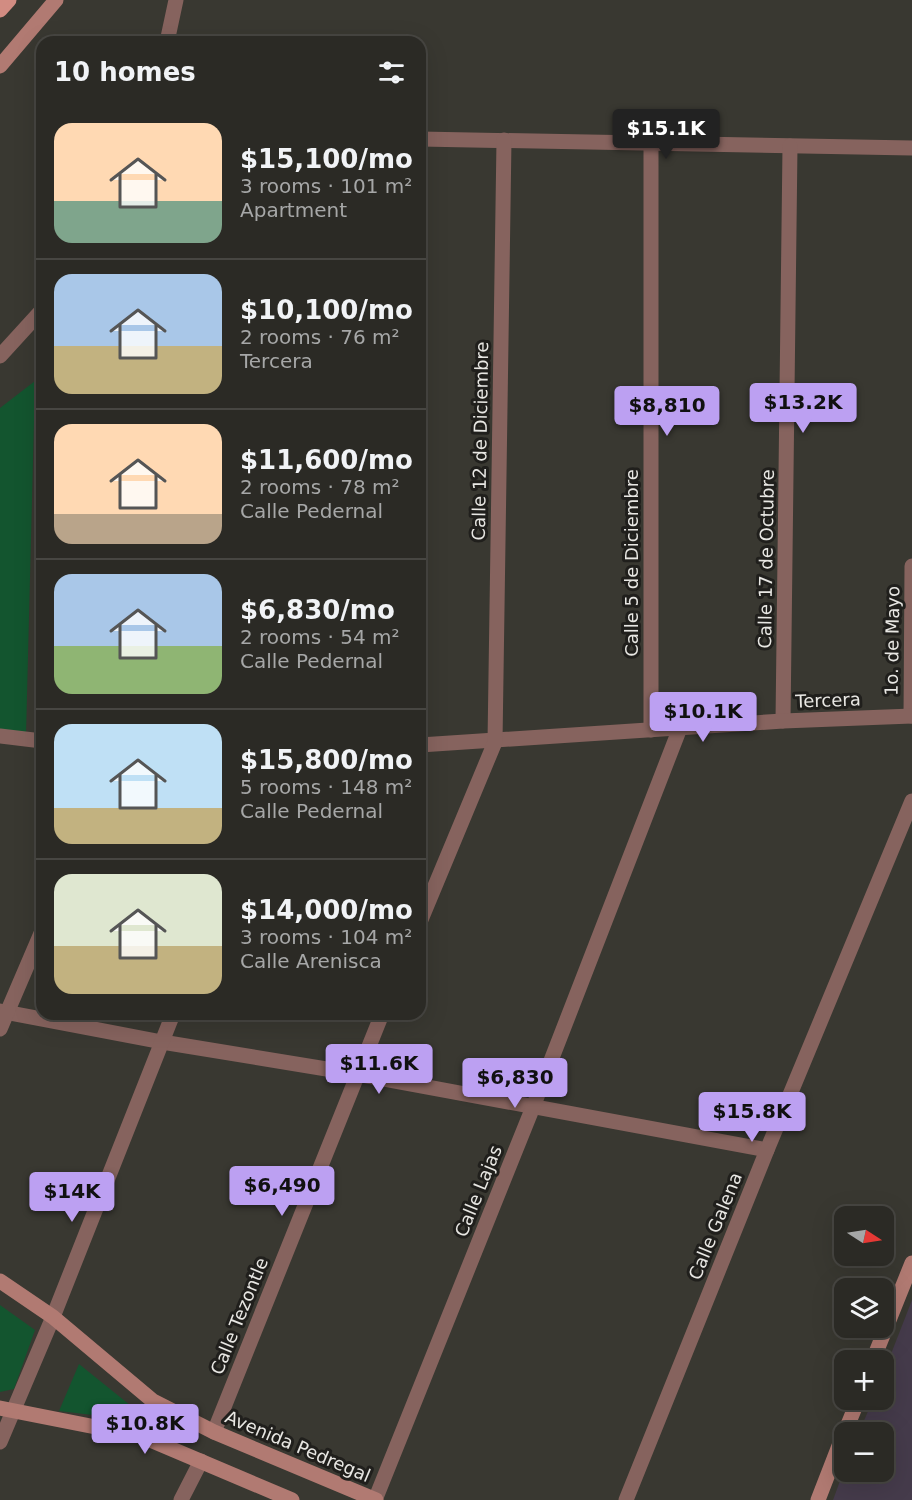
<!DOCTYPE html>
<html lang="en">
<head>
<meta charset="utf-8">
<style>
	:root { --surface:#2b2a25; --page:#373632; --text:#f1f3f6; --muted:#a6a7a7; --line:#474642; --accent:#bca0f2 }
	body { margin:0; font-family:"DejaVu Sans",sans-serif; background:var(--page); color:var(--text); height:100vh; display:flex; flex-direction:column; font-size:22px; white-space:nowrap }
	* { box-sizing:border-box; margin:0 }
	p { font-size:20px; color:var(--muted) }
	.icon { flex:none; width:33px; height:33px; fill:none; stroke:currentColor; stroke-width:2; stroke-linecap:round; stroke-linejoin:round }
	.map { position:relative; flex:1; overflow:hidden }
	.panel { position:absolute; left:36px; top:36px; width:390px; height:984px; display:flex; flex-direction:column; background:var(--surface); border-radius:18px; box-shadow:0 6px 24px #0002,0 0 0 2px var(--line) }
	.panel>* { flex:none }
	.needle { width:39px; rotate:102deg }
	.buttons { position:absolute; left:834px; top:1206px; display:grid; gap:12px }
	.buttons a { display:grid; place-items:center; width:60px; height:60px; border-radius:12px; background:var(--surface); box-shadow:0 6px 24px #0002,0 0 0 2px var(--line); font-size:30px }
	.price { position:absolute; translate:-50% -51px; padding:0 14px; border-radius:6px; background:var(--accent); color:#111; font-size:20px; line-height:39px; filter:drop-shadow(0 2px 3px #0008) }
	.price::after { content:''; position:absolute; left:50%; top:36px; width:18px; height:14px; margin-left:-9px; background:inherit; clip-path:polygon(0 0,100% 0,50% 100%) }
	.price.on { background:#222; color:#fff }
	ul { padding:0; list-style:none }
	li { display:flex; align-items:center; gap:18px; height:150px; padding:0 18px }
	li+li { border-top:2px solid var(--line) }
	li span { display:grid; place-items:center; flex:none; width:168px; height:120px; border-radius:18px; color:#555 }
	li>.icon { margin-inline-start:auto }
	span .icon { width:72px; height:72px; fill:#fffc; stroke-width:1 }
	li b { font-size:26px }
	h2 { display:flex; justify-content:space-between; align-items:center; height:72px; padding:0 18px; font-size:26px }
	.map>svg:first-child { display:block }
</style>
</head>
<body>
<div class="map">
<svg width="912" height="1500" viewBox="0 0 912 1500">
	<rect width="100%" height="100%" fill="#393831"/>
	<!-- education -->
	<path fill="#453b4b" d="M912,1300V1500H833L844,1470L884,1472V1432H859L873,1400H884V1372Z"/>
	<!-- green -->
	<g fill="#13552f">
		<path d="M35,381L26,735L0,731V408Z"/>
		<path d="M0,1305L35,1330L14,1389L0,1392Z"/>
		<path d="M79,1364L151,1422L59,1411Z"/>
	</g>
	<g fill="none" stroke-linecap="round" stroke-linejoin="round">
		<!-- street -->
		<g stroke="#86635e" stroke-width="15">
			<path d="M167,42L176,0"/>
			<path d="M420,139L912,148"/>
			<path d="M0,356L42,310"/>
			<path d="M911,716L912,566"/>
			<path d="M783,721L790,146"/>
			<path d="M651,730V143"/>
			<path d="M0,736L42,741"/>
			<path d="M420,745L783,721L912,716"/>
			<path d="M420,922L495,742L504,140"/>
			<path d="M0,1011L162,1042L357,1074L767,1150"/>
			<path d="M0,1029L42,931"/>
			<path d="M214,1432L382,1014"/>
			<path d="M0,1442L53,1317L173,1014"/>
			<path d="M181,1500L201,1461"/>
			<path d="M375,1500L533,1107L680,728"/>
			<path d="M626,1500L767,1150L912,801"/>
		</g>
		<!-- secondary -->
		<g stroke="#b17a72" stroke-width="15">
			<path d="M0,66L56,0"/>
			<path d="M0,1281L53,1317L153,1401L214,1432L376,1500"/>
			<path d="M873,1360L912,1263"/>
			<path d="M0,1408L141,1436L292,1500"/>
			<path d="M845,1432L858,1400"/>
			<path d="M818,1500L844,1433"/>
		</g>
		<!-- primary -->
		<path stroke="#d28c82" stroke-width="15" d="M0,10L9,0"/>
	</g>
	<g text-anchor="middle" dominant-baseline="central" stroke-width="6" stroke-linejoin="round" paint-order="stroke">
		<!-- street labels -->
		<g font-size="18" fill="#e8e7e3" stroke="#201f1c">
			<text transform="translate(480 441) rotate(-89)">Calle 12 de Diciembre</text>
			<text transform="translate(766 559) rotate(-89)">Calle 17 de Octubre</text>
			<text transform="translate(631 563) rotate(-90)">Calle 5 de Diciembre</text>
			<text transform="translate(892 641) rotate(-89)">1o. de Mayo</text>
			<text transform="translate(828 700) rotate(-2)">Tercera</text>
			<text transform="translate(478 1191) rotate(-68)">Calle Lajas</text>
			<text transform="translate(715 1226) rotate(-68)">Calle Galena</text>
			<text transform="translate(239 1316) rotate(-68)">Calle Tezontle</text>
			<text transform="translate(298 1446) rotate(23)">Avenida Pedregal</text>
		</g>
	</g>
</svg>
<div class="buttons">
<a><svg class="needle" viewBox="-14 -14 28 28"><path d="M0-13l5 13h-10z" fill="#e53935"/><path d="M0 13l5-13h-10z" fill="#a6a7a7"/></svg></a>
<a><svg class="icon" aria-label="layers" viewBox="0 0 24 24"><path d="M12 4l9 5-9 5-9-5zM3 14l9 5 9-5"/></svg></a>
<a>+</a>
<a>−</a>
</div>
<b class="price on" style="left:666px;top:160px">$15.1K</b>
<b class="price" style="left:803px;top:434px">$13.2K</b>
<b class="price" style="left:667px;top:437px">$8,810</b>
<b class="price" style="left:703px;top:743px">$10.1K</b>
<b class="price" style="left:379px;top:1095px">$11.6K</b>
<b class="price" style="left:515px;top:1109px">$6,830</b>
<b class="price" style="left:752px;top:1143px">$15.8K</b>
<b class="price" style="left:282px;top:1217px">$6,490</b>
<b class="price" style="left:72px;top:1223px">$14K</b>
<b class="price" style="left:145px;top:1455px">$10.8K</b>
<section class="panel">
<h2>10 homes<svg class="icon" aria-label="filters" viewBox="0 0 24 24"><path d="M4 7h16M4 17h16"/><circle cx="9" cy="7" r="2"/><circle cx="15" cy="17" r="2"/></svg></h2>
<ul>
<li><span style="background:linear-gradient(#ffd9b3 65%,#7fa58c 0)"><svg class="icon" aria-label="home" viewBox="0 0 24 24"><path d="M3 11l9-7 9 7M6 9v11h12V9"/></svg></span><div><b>$15,100/mo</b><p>3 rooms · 101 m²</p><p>Apartment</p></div></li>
<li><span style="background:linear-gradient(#a9c7e8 60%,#c2b280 0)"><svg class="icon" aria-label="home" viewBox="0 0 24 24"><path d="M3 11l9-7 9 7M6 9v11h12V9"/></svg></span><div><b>$10,100/mo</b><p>2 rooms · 76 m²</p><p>Tercera</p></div></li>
<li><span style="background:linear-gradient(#ffd9b3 75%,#b9a48a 0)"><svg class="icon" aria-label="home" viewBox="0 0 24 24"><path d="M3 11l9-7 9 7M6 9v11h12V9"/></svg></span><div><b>$11,600/mo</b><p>2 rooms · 78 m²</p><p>Calle Pedernal</p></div></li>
<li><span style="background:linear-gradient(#a9c7e8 60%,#8fb573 0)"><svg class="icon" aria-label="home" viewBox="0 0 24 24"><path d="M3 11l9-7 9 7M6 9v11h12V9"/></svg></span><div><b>$6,830/mo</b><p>2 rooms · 54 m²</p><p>Calle Pedernal</p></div></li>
<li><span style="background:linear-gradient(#bfe0f5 70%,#c2b280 0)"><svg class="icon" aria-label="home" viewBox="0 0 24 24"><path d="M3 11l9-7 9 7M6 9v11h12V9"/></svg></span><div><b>$15,800/mo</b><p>5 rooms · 148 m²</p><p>Calle Pedernal</p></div></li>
<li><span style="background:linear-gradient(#dfe7d0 60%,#c2b280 0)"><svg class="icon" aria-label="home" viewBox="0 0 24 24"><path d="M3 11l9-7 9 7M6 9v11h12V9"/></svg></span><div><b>$14,000/mo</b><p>3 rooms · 104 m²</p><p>Calle Arenisca</p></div></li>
</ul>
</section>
</div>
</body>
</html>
